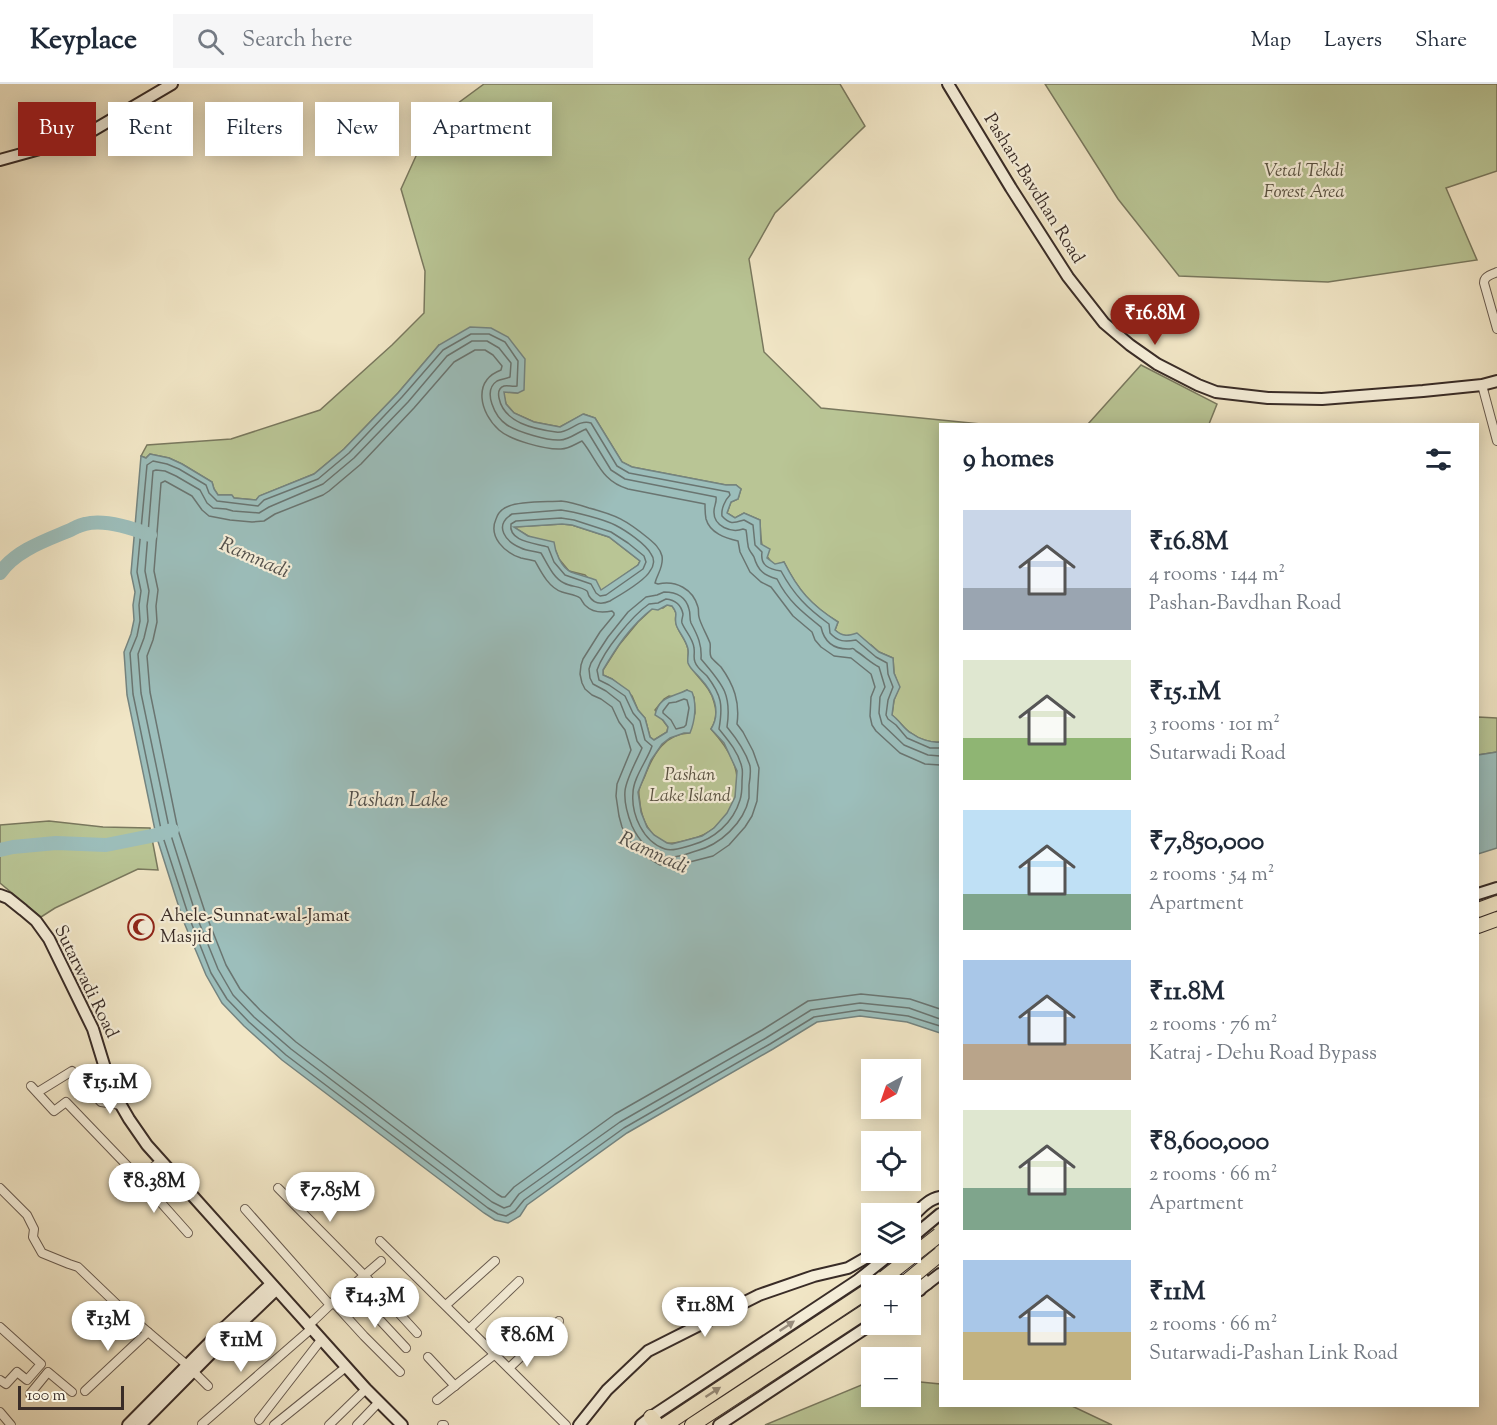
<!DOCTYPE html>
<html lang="en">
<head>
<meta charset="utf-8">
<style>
	:root { --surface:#fff; --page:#f6f6f7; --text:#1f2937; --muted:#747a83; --line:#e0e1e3; --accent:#8f2418 }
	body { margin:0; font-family:"Sorts Mill Goudy",serif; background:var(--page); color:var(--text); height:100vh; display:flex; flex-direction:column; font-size:22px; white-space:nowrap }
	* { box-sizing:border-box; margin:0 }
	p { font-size:20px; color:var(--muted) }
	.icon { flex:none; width:33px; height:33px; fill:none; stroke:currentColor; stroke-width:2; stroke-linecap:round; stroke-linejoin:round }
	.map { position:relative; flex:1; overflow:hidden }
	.panel { position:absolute; left:939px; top:339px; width:540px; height:984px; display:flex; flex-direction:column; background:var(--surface); border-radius:0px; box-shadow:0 3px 15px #0003 }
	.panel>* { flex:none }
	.banner { position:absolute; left:18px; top:18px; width:570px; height:54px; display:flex; gap:12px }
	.needle { width:39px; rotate:220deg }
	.buttons { position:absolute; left:861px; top:975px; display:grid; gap:12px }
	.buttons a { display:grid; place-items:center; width:60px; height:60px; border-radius:0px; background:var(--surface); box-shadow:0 3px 15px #0003; font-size:30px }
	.scale { position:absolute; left:18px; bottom:15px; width:106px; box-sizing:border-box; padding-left:6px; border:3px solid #392c27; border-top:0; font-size:16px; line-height:21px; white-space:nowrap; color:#392c27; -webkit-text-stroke:4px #f6efda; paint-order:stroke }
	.price { position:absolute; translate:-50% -51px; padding:0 14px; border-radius:21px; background:#fff; color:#222; font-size:20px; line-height:39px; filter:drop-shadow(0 2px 3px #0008) }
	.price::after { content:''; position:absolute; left:50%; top:36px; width:18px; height:14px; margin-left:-9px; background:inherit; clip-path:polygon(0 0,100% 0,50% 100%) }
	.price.active { background:var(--accent); color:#fff }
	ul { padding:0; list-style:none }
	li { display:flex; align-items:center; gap:18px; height:150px; padding:0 24px }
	li span { display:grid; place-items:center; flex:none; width:168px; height:120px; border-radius:0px; color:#555 }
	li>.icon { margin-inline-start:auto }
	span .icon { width:72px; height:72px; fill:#fffc; stroke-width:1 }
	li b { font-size:26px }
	h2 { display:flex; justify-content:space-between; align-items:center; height:72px; padding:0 24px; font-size:26px }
	.pill { padding:0 21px; border-radius:0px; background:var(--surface); box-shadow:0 3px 15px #0003; font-size:21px; line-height:54px }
	.pill.active { background:var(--accent); color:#fff }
	header { display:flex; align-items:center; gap:36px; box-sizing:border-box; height:84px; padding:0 30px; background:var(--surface); border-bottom:2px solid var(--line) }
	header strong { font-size:28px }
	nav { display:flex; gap:33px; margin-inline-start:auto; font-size:21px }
	.search { width:420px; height:54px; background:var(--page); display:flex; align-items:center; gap:15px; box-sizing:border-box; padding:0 21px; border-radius:0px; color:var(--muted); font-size:22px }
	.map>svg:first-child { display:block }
</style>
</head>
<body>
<header>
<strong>Keyplace</strong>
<div class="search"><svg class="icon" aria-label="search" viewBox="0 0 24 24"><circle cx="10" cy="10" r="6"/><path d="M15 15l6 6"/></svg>Search here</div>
<nav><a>Map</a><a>Layers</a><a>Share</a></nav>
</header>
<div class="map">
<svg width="1497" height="1341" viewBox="0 0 1497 1341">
	<rect width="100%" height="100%" fill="#f1e6c6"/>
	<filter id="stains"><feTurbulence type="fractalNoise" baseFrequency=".00333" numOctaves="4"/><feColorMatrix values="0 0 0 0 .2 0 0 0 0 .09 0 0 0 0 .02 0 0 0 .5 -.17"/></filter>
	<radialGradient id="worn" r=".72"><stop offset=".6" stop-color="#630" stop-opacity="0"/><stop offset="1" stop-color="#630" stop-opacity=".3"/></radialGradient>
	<!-- green -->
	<g fill="#b9c595" stroke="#79785e" stroke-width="1.5">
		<path d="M484,0H840L865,42L775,129L749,175L764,268L821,324L981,340H940V658C931,659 919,655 911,649C904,645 900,637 892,631L894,616L899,603L894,589L893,574L879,568L871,561L849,552L841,551L835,546L838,538C811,521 798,506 784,478L775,481C759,468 761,454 760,436L744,429L735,434L727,429L731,418L738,415L741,405L736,401H726L632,383L622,378L595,334L584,330L560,343L534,338L514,329L506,320L503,308L518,309L439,261L398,309L344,365L314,390L260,412L256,416L234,414L231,411H218L214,405L212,398L182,380L169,374L150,370L146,374L141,372L147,361L231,355L320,326L392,261L424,229L425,187L401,105L431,39Z"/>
		<path d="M1045,0H1497V87L1446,104L1477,176L1328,198L1179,192L1118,115Z"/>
		<path d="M1141,281L1217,320L1209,340H1088Z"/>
		<path d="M562,440L572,441L609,453L640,477L638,481L601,507L585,491L569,487L559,475L555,465L528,452L513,443Z"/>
		<path d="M667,521L672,522C679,531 674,531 676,539C677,547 686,555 688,565C689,570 687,574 689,579C694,592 710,601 714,618C717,627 716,637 711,645C729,665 743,686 735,715C730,731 714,748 698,753C691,755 673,761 667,759C650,754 642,736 640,720C640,715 638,710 639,706C640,701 644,695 646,689C654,669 665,650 689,649L695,629L694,613L687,606L674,613L669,612L664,615L655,626L668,643L667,648L654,656L650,653L645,634L638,626L632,612L612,595L603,591V586L619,561L638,538L653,524H663Z"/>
		<path d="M1478,633L1497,634V668L1478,671Z"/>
		<path d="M49,737L103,743L150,744L158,786L138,785L55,824L41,833L0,799V741Z"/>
		<path d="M871,1297L872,1312H910L911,1297L940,1300V1322H1072L1112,1341H765Z"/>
	</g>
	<!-- water -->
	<g fill="#9cbebb" stroke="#748480" stroke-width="1.5" fill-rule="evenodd">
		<path d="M470,243L491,244L508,253L525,275L524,306L518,309L504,308L506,320L514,329L534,338L560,343L583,330L595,334L622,378L632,383L726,401H736L741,405L738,415L731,418L727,429L735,434L744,429L760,436L761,460L770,465L767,474L775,480L784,478C798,506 811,521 838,538L835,546C843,553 848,552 857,549L879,568L893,574L894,589L900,603L894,616L892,631C900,637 904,645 911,649C919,655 931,659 940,658V949L907,938L860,932L817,938L773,965L627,1049L527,1121L520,1132L508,1139L495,1136L484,1129L282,976L244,942L222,919L206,891L183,836L156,751L127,611L124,568L131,550L134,536L133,521L135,508L131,489L141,372L146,374L150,370L169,374L182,380L212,398L214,405L218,411H232L234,414L256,416L259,412L314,390L344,365L398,309L439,261ZM562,440L572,441L609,453L640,477L638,481L601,506L596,496C588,493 579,491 571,488C561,483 555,468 554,458L528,452L514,443ZM667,521L672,522C679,531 674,531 676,540C677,546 686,555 688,565C689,570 687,574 688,579C690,585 696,589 700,594C713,608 722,627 711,645L724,659L737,687L735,713L727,729L714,744L702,752L672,760L667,759L654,751L647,743L641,728L638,708L651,676L662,660L670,654L684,649H690C695,637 697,620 692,608L687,606C673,613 659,612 655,631L663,636L668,643L667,648L654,656L650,653L645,634L638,626L629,607L612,595L603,591V586C616,564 631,541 652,525L658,526Z"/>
		<path d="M1497,668V764L1478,770V671Z"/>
	</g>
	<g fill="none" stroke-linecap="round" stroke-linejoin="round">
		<!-- shore -->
		<g stroke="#6a7571" stroke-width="1.5">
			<path d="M561,417C571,418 580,421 589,424C616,431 626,436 648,454C654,459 660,464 662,472C664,483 657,490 655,499L658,500C676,496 693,505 698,523C699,526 698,530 699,533C700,539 707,551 710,559C711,563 709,569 711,573C713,576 718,580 721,583C734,601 740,618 737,640L743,648L753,667L759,684L757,717L752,732L745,743L729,761L713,772L678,781L671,782L660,781L640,769L629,756L622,743L619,732L616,712L617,700L631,666L625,646L619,638L612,623L601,615L592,611L585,605L582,599L580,590L581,581L583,575L600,548L614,531V529L612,527C602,529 593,529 586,522C583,520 582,516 580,514C576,511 568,510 562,508C549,504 541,488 535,477C531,476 526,475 521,474C505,469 488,453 496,435C498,429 503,424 509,422C521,417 548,418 561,417Z"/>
			<path d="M561,426C575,428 603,435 615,441C625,446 646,460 651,470C655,475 654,482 650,487C645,497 620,511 610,517C601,521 594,520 589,512C588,510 588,508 587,507C581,502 571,503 564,499C553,494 547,479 541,469C535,467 527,467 521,464C506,458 493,442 512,430Z"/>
			<path d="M561,434L574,436L611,448L628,459L644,472L646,478L643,485L606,511L600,512L596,509L591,500L565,491L554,478L548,463C536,459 508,458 511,440L516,437Z"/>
			<path d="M664,508C676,508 686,513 689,525C691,531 689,534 691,539C698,552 702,561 701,575C722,600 732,609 727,643C736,654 746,668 750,682C751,688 750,695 749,701C749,705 749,710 749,714C744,739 720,761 696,767C686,770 675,775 665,773C650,770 638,755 632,742C628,732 624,718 625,707C626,695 637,676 642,664L637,657L633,641L626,633L620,618L606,607L593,600L590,594L589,585L591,579L608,553L628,528L646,513L657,511Z"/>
			<path d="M666,515C675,516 681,520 683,530C683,533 681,536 682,539C685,547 693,554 694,564C695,569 693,574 695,578C697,584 703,588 707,592C722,612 723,621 719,645C728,656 739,669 742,684C743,688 742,693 742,698C742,704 742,710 740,716C733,739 714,755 692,761C684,763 673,768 665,765C643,758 631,730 633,709C633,694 648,675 652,662L645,656L640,637L633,629L625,612L609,601L599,596L597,586C604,566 632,532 649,520L658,519Z"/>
			<path d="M684,615L687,616L689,624L686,641L684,643L676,645L671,636L663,629V627L669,619L676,618Z"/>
			<path d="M940,664H930L907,654L896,641L888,635L886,631L888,616L893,603L888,590L887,579L876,573L856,556C845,558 838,558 830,549L829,540C807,524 794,511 781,487C769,485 760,482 762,468L755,461L753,441L744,436C734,439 730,441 722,432C721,425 725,416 730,411L729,408L629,389L617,382L591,339C577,335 569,350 556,348C534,345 504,339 499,314C498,309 498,304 504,302C508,301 513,303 517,302L518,277L505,258L489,250H471L443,266L402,313L349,369L318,395L264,416L258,422L217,417L209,409L206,401L179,385L167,380L153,377L147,381L137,488L141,507L139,521L140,537L137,552L130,569L133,610L162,750L189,833L211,889L227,915L249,938L286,971L488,1124L498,1130L506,1132L515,1127L524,1116L624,1044L770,960L814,933L860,926L908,932L940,942"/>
			<path d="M940,672L928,671L904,661L882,640L879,629L880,613L885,603L879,583C871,579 864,572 856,567C852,563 853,565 848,565C833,565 824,557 821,543C802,528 788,517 777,495C764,491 758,487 754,473C752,469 748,466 748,461C747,456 747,451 746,446L743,445C732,449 713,443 714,427C714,422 717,418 716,413L625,395L611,386L586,345C578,348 569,356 560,356C548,357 518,348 507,341C495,333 482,307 497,297C501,295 506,295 510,293L511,279L499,264L487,257H472L447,272L408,318L354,374L323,400L269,423L259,429L233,427L226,425L213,424L207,419L200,406L176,392L165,387L156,386L153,387L145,487L149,507L147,522L148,537L144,554L138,570L141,609L170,748L196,831L218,885L233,911L254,933L291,965L492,1118L504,1124L510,1122L519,1110L620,1038L766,954L811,926L860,919L909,924L940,935"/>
			<path d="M940,681L925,680L900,669L876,647L872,641L870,632L871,613L875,603L871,590L851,574L834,572L821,563L815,556L812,548L793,532L771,503L761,498L750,488L740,468L738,457C725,454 710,449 706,435C705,430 705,425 705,420L628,405C601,397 598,377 582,357C575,360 569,365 561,365C546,366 510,356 499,346C480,329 472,297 501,286L502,282L493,271L485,266H475L454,278L414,324L361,380L329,407L323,411L275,430L264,437L252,438L230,436L209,432L202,426L192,412L165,397L161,399L154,487L158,506L156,522L157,538L153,556L147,572L150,608L178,746L205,828L226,881L240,905L260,926L296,958L497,1110L502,1113H505L514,1103L615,1030L762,946L808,917L861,910L910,915L940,925"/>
		</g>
		<!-- river -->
		<g stroke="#9cbebb" stroke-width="14">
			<path d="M0,489C15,467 44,457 68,447C73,445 79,441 85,440C104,435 132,444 150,451"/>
			<path d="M0,766L13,763L56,759L106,761L156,751L172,746"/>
		</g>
		<!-- street casing -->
		<g stroke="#675a4f" stroke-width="10">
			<g id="street">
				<path d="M1497,188C1491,191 1484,192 1484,199L1497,245"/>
				<path d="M1482,301L1497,357"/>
				<path d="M31,1002L54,1027L66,1018L139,1094L188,1149"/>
				<path d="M38,1008L72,987L101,1018L121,1021"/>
				<path d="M139,1094L161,1077"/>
				<path d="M0,1104L27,1131L34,1145L33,1153L42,1169L69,1180L78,1183L128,1231L187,1281"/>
				<path d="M278,1104L364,1191L417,1249"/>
				<path d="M245,1125L330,1221L308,1242"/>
				<path d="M380,1157L566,1341"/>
				<path d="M350,1204L406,1264"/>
				<path d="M333,1218L364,1252L400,1288"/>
				<path d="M330,1221L381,1177"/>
				<path d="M446,1221L495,1177"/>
				<path d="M0,1243L41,1280L27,1296L17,1288L6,1300L0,1296"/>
				<path d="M469,1245L519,1197"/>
				<path d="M428,1273L455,1302"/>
				<path d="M509,1284L559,1237"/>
				<path d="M193,1287L208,1302"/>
				<path d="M85,1307L148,1248"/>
				<path d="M30,1310L48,1288L72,1308"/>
				<path d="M437,1316L495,1270"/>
				<path d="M0,1328L11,1341"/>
				<path d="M259,1336L321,1256"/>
				<path d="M202,1340L311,1245"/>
				<path d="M274,1341L346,1283"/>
				<path d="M329,1341L366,1305"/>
				<path d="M357,1341L379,1318"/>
				<path d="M442,1341H444"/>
			</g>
		</g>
		<!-- secondary casing -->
		<g stroke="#392c27" stroke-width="14">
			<g id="secondary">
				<path d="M948,0L1011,104L1068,193L1104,239L1130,261L1157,280L1198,301L1216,308L1268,314L1322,315L1423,307L1482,301L1497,297"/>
				<path d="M0,76L65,58L92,47L172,0"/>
				<path d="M1478,810L1497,804"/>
				<path d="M0,811L8,814L23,826L36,837L49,855L93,945L105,984L118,1016L129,1035L147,1061L366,1305L402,1341"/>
				<path d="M910,1135C919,1126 928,1115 940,1113"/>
				<path d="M910,1155L940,1130"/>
				<path d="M903,1168L927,1200"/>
				<path d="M898,1176L920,1206"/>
				<path d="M910,1213L940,1190"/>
				<path d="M128,1341L226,1242L271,1200"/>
				<path d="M140,1341L232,1248L276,1206"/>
				<path d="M579,1341L607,1306L648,1267L759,1211L814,1192L848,1184L876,1168"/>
				<path d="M641,1341L651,1333L858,1196L893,1168"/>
				<path d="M719,1341L872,1240"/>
			</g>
		</g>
		<!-- highway casing -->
		<g stroke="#392c27" stroke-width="16">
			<g id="highway">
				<path d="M1478,826L1497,819"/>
				<path d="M1478,842L1497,835"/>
				<path d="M651,1333L657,1341"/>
				<path d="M665,1341L872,1204"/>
				<path d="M692,1341L872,1223"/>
			</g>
		</g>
		<!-- street -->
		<use href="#street" stroke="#f6efda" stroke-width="8"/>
		<!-- secondary -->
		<use href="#secondary" stroke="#f6efda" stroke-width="10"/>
		<!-- highway -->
		<use href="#highway" stroke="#f1e6c6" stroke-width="14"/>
		<!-- highway-bridge casing -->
		<g stroke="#392c27" stroke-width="16" stroke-linecap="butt">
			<g id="highway-bridge">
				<path d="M884,1194L939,1151"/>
				<path d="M901,1202L940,1170"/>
			</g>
		</g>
		<!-- highway-bridge -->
		<use href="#highway-bridge" stroke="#f1e6c6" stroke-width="14"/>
	</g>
	<!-- one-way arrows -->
	<defs><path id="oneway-solid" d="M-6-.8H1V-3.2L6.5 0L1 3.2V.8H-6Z" transform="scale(1.5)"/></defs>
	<use fill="#988e80" href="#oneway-solid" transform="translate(787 1242) rotate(-34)"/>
	<use fill="#958976" href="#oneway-solid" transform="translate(713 1308) rotate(-33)"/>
	<!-- icons -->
	<defs>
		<g id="mosque-ring" transform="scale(1.35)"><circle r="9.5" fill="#f6efda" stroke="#8f2418" stroke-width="1.5"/><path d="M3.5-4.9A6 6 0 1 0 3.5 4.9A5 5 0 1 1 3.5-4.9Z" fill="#8f2418"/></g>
	</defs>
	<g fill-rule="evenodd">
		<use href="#mosque-ring" x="141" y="843"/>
	</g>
	<g text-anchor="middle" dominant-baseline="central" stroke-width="4.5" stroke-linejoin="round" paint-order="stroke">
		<!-- park labels -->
		<g font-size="18" font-style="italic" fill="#595242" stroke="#f6efda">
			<text x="1304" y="88">Vetal Tekdi<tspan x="1304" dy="21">Forest Area</tspan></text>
			<text x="690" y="692">Pashan<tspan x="690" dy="21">Lake Island</tspan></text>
		</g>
		<!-- street labels -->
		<g font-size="18" fill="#392c27" stroke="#f6efda">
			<text transform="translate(1033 105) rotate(58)">Pashan-Bavdhan Road</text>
			<text transform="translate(85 898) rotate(64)">Sutarwadi Road</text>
		</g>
		<!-- poi labels -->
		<g font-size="18" fill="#392c27" stroke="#f6efda" text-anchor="start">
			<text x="160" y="833">Ahele-Sunnat-wal-Jamat<tspan x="160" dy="21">Masjid</tspan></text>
		</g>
		<!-- water labels -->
		<g font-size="20" font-style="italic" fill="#52504c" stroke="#f6efda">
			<text transform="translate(254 475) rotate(24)">Ramnadi</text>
			<text x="398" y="717">Pashan Lake</text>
			<text transform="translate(653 770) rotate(25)">Ramnadi</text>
		</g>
	</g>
	<rect width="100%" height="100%" filter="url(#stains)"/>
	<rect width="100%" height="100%" fill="url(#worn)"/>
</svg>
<div class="buttons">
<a><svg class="needle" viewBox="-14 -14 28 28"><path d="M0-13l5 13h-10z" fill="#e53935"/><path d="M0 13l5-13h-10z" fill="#747a83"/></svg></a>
<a><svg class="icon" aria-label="locate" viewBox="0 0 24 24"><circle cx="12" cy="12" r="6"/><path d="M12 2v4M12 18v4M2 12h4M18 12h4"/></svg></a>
<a><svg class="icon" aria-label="layers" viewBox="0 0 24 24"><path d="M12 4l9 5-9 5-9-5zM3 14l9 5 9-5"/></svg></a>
<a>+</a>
<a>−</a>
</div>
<div class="scale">100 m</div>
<b class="price active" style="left:1155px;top:262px">₹16.8M</b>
<b class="price" style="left:110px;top:1031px">₹15.1M</b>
<b class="price" style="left:154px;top:1130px">₹8.38M</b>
<b class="price" style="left:330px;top:1139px">₹7.85M</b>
<b class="price" style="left:375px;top:1245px">₹14.3M</b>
<b class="price" style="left:705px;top:1254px">₹11.8M</b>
<b class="price" style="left:108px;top:1268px">₹13M</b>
<b class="price" style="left:527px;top:1284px">₹8.6M</b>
<b class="price" style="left:241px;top:1289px">₹11M</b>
<div class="banner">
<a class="pill active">Buy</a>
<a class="pill">Rent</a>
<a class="pill">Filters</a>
<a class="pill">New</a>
<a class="pill">Apartment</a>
</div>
<section class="panel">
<h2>9 homes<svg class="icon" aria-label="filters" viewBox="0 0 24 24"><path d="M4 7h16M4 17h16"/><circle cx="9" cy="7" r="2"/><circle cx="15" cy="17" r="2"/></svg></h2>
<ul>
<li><span style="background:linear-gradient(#c9d6e8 65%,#9aa5b1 0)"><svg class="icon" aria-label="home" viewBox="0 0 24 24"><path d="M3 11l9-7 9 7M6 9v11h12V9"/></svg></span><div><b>₹16.8M</b><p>4 rooms · 144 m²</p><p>Pashan-Bavdhan Road</p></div></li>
<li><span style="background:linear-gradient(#dfe7d0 65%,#8fb573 0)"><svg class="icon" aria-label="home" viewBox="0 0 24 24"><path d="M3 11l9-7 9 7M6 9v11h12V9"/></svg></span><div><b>₹15.1M</b><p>3 rooms · 101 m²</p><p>Sutarwadi Road</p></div></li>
<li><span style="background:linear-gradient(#bfe0f5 70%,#7fa58c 0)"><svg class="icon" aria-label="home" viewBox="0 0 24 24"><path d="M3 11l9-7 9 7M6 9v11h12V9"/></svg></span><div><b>₹7,850,000</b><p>2 rooms · 54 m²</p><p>Apartment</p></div></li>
<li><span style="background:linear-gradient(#a9c7e8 70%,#b9a48a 0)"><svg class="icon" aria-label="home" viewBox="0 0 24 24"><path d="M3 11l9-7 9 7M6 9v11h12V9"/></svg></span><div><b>₹11.8M</b><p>2 rooms · 76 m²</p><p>Katraj - Dehu Road Bypass</p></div></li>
<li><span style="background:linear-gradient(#dfe7d0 65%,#7fa58c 0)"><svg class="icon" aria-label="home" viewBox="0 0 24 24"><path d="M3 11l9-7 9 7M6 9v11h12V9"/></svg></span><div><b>₹8,600,000</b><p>2 rooms · 66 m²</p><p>Apartment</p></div></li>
<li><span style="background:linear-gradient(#a9c7e8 60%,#c2b280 0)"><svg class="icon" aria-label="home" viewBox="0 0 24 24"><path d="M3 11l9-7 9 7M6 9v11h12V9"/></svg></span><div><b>₹11M</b><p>2 rooms · 66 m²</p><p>Sutarwadi-Pashan Link Road</p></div></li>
</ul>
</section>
</div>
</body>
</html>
